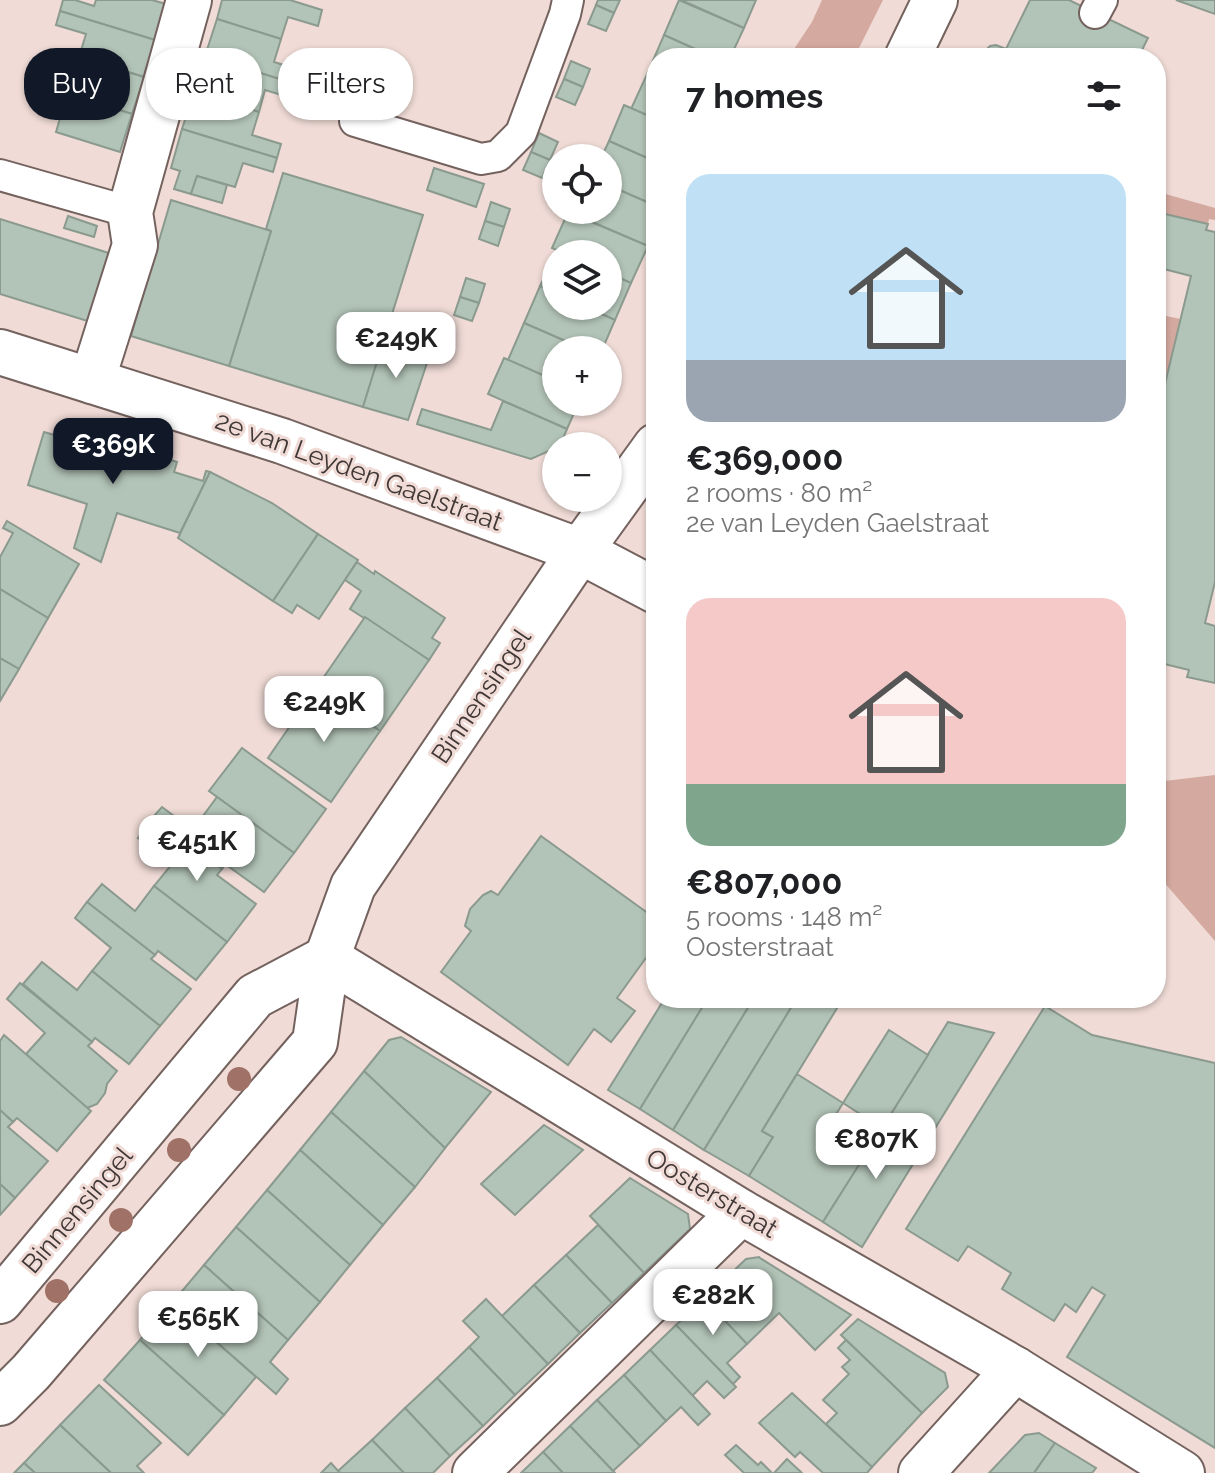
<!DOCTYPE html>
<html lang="en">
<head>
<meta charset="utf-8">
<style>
	:root { --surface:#fff; --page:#f2f2f2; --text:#202124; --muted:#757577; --accent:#111827 }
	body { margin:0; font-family:Raleway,sans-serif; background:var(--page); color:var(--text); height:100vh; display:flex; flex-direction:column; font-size:30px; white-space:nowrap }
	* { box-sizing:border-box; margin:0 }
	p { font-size:26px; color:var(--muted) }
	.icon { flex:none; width:44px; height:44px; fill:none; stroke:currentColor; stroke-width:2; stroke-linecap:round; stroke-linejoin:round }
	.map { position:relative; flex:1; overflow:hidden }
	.details { position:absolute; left:646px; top:48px; width:520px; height:960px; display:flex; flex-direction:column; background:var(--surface); border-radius:32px; box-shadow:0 2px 6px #0004 }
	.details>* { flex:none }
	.top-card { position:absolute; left:24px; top:48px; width:502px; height:72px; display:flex; gap:16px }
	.tools { position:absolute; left:542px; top:144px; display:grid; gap:16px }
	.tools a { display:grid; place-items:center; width:80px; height:80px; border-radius:50%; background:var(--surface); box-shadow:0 2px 6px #0004; font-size:40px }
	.price { position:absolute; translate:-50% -68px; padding:0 18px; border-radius:16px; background:#fff; color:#222; font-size:26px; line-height:52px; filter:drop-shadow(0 2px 4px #0008) }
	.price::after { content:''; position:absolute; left:50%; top:48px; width:24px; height:18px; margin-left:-12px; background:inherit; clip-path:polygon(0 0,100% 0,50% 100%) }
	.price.active { background:var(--accent); color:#fff }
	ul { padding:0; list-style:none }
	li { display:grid; align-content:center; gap:16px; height:424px; padding:0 40px }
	li span { display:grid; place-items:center; height:248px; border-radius:24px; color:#555 }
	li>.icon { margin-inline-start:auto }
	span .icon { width:144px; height:144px; fill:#fffc; stroke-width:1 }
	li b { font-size:34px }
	h2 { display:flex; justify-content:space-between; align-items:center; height:96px; padding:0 40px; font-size:34px }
	.tag { padding:0 28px; border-radius:32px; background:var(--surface); box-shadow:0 2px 6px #0004; font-size:28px; line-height:72px }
	.tag.active { background:var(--accent); color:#fff }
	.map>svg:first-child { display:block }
</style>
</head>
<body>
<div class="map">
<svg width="1215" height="1473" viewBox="0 0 1215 1473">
	<rect width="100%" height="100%" fill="#f0dbd6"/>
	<!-- green -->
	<g fill="#d4a99f">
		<path d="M822,0H883L854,58H788L812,22Z"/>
		<path d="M1156,189L1162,193L1215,208V220L1209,219L1208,224L1165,214L1156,251Z"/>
		<path d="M1156,314L1181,319L1156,421Z"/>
		<path d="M1215,775V941L1156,873V782Z"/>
	</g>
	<!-- building -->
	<g fill="#b2c3b7" stroke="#8b9a8f" stroke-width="2">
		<path d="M63,0H75L94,6L96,0H152L166,4L155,40L60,11Z"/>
		<path d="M222,0H290L322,10L318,26L288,17L281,39L217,19Z"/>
		<path d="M598,0H620L614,13L596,5Z"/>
		<path d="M679,0L744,28L730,58H715L664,35Z"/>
		<path d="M681,0H756L744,28Z"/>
		<path d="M1030,0H1069L1148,38L1138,58H985L987,49L990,46L996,45L1006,49Z"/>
		<path d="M1176,0H1215V14Z"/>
		<path d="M596,5L614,13L606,31L588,24Z"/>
		<path d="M60,11L155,40L144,77L79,57L86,34L56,25Z"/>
		<path d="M217,19L281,39L274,62L304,71L299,85L205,56Z"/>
		<path d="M664,35L715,58H656V76L648,72Z"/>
		<path d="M205,56L299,85L295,99L265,90L259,112L194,92Z"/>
		<path d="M79,57L144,77L132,114L37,84L41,71L72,80Z"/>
		<path d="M571,61L590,69L583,87L564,79Z"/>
		<path d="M648,72L656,76V119L631,109Z"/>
		<path d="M564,79L583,87L575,105L556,97Z"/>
		<path d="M37,84L132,114L120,152L56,132L63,108L33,99Z"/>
		<path d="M194,92L259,112L252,135L281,144L277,158L182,129Z"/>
		<path d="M624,105L656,119V162L609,141Z"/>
		<path d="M182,129L277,158L273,172L243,163L235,187L197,176L191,194L174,189L180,171L171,168Z"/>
		<path d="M539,133L558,142L550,160L531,152Z"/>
		<path d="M609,141L656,162V206L608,185V158H601Z"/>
		<path d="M531,152L550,160L542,178L523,170Z"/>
		<path d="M434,168L484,184L476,207L427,190Z"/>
		<path d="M283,173L423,215L363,407L229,366L271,231L266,229Z"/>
		<path d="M197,176L227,185L222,203L191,194Z"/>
		<path d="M608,185L656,206V228L648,246L576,215L579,210H608Z"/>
		<path d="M171,200L271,231L229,366L131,336Z"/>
		<path d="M491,202L510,209L504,227L485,221Z"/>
		<path d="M568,212L648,246L631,283L608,273V254H565L552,248Z"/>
		<path d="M1165,214L1208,224L1206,230L1215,232V582L1205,623L1215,626V683L1187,677L1189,670L1156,662V421L1191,276L1156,267V251Z"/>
		<path d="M68,216L97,226L94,237L64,228Z"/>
		<path d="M0,219L115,255L94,323L0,294Z"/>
		<path d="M485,221L504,227L498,246L479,239Z"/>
		<path d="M557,250L565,254H556V294L540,286Z"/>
		<path d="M608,273L631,283L615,320L584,306H608Z"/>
		<path d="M466,278L485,284L479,303L460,297Z"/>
		<path d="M540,286L556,294V306H584L615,320L602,350H586L524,323Z"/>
		<path d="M460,297L479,303L472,321L454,315Z"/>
		<path d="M524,323L586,350H556V381L508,360Z"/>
		<path d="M384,339L430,354L408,420L363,407Z"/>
		<path d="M504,358L556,381V402H579L567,429L488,394Z"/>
		<path d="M503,401L567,429L560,446L531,459L417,424L422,409L491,430Z"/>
		<path d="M75,430L177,462L174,472L203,481L206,471L210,472L180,533L117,513L101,562L74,548L87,504L28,485L44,432L72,440Z"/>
		<path d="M210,472L272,503L318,534L273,601L178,538Z"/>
		<path d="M7,521L79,564L48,618L0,589V557L13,533L3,528Z"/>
		<path d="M318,534L358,560L319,619L297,605L292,613L273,601Z"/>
		<path d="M357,562L374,574L375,571L445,618L432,638L440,643L429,660L350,609L361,591L345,580Z"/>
		<path d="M0,589L48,618L19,669L0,658Z"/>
		<path d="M365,617L429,660L380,731L317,687Z"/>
		<path d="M0,658L19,669L0,701Z"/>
		<path d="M317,687L380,731L331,802L268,758Z"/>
		<path d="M242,748L326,809L294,853L209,791Z"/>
		<path d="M217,797L294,853L264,892L225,864L222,869L153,817L162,807L189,827L196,817L200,820Z"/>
		<path d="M153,817L222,869L217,875L256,904L227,942L154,886L172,864L138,838Z"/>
		<path d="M541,836L656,919V944L617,998L635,1011L611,1042L594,1029L568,1065L441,972L471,931L465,926L470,909L483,895L491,891L498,895Z"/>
		<path d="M102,884L135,911L154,886L227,942L196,980L158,951L155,955L87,902Z"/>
		<path d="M87,902L155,955L151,959L191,989L160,1026L92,971L111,948L75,918Z"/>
		<path d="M42,962L77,990L92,971L160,1026L129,1064L95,1038L92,1042L23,984Z"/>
		<path d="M20,983L92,1042L88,1046L117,1071L107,1084L105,1093L97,1104L87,1108L26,1054L45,1033L7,999Z"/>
		<path d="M665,998H708L640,1109L608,1090Z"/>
		<path d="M708,998H754L673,1130L640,1109Z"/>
		<path d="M754,998H797L704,1150L673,1130Z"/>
		<path d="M797,998L842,1000L762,1131L773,1137L749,1176L704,1150Z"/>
		<path d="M1045,1006L1092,1035L1215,1063V1448L1067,1357L1105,1295L1092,1287L1076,1312L1065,1304L1054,1321L1002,1289L1011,1273L968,1246L958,1261L906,1229Z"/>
		<path d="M948,1022L994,1033L929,1138L891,1114Z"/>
		<path d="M889,1030L928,1055L882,1128L843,1103Z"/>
		<path d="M4,1035L91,1111L57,1151L17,1118L13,1122L0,1110V1041Z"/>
		<path d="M401,1037L491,1092L445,1148L364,1071L389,1040Z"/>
		<path d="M364,1071L445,1148L415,1187L331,1112Z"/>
		<path d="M797,1074L843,1103L827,1129L866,1154L823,1222L749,1176L773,1137L762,1131Z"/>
		<path d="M0,1110L13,1122L8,1127L48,1161L15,1198L0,1184Z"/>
		<path d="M331,1112L415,1187L383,1225L300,1150Z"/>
		<path d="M891,1114L929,1138L862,1247L823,1222Z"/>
		<path d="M544,1125L583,1150L515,1215L481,1184Z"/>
		<path d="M300,1150L383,1225L350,1265L267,1190Z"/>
		<path d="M630,1178L688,1214L690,1229L644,1273L590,1216Z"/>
		<path d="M0,1184L15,1198L0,1215Z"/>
		<path d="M267,1190L350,1265L320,1302L236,1227Z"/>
		<path d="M598,1225L644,1273L612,1303L566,1255Z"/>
		<path d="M236,1227L320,1302L288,1340L204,1265Z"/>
		<path d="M566,1255L612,1303L580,1333L534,1285Z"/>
		<path d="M759,1257L760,1258L851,1315L815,1350L779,1313L747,1344L704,1299L746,1259Z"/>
		<path d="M204,1265L288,1340L270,1362L288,1379L276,1394L172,1303Z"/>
		<path d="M534,1285L580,1333L548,1364L502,1316Z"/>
		<path d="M486,1299L548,1364L515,1395L469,1347L479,1337L463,1321Z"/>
		<path d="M704,1299L747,1344L727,1363L740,1377L733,1384L676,1325Z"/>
		<path d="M172,1303L256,1377L224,1415L140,1340Z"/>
		<path d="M858,1319L945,1373L948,1387L922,1413L841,1335Z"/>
		<path d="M676,1325L736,1387L724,1398L707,1381L692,1396L650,1350Z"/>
		<path d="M140,1340L224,1415L188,1455L104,1380Z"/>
		<path d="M846,1340L922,1413L872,1467L826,1424L837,1413L823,1400L849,1374L842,1367L850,1360L838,1348Z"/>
		<path d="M469,1347L515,1395L483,1426L437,1378Z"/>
		<path d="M650,1350L710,1414L698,1425L681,1407L666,1421L624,1375Z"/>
		<path d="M624,1375L666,1421L640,1446L597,1400Z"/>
		<path d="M437,1378L483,1426L450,1456L405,1408Z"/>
		<path d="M99,1385L161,1443L137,1466L144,1473H111L60,1425Z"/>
		<path d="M792,1393L872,1467L867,1473H823L800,1452L795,1457L759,1423Z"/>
		<path d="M597,1400L640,1446L613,1471L570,1426Z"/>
		<path d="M405,1408L450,1456L433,1473H404L372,1440Z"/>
		<path d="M60,1425L111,1473H35L24,1463Z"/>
		<path d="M570,1426L613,1471L615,1473H563L543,1452Z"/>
		<path d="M1039,1433L1055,1443L1034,1473H989L1025,1435Z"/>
		<path d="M372,1440L404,1473H340L338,1471Z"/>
		<path d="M1055,1443L1096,1468L1092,1473H1034Z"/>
		<path d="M736,1445L758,1465L761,1462L772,1473H744L725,1455Z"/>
		<path d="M543,1452L563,1473H521Z"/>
		<path d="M787,1459L802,1473H774Z"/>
		<path d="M24,1463L35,1473H14Z"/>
		<path d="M331,1463L340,1473H321Z"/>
	</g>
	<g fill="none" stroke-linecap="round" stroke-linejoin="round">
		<!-- lane casing -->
		<g stroke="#74625e" stroke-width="34">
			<g id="lane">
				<path d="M1095,13L1102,0"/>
				<path d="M355,121L481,159L498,156L521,133L565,14L568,0"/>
				<path d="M0,175L130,212"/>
			</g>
		</g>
		<!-- street casing -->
		<g stroke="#74625e" stroke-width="48">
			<g id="street">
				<path d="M907,58L935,0"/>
				<path d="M0,352L282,441L580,551L656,591"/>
				<path d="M92,381L135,245L130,212L189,0"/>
				<path d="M327,958L741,1212L1015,1369L1182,1473"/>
				<path d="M0,1301L255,996L327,958"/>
				<path d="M0,1403L31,1372L315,1042L327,958L353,886L580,551L656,446"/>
				<path d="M475,1473L741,1212"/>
				<path d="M921,1473L1015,1369"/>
			</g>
		</g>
		<!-- lane -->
		<use href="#lane" stroke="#fff" stroke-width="30"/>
		<!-- street -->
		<use href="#street" stroke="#fff" stroke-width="44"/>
	</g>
	<!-- trees -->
	<g fill="#a07267">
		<circle cx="239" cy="1079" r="12"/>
		<circle cx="179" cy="1150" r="12"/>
		<circle cx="121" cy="1220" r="12"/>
		<circle cx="57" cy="1291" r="12"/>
	</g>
	<g text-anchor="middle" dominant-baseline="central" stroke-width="6" stroke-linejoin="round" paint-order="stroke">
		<!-- street labels -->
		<g font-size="26" fill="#403836" stroke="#f0dbd6">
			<text transform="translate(359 471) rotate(20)">2e van Leyden Gaelstraat</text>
			<text transform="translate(481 696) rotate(-56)">Binnensingel</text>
			<text transform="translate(712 1193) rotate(31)">Oosterstraat</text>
			<text transform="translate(77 1210) rotate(-50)">Binnensingel</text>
		</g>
	</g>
</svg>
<div class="tools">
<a><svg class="icon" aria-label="locate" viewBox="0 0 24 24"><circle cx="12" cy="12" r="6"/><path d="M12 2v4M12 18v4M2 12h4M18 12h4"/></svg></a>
<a><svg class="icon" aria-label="layers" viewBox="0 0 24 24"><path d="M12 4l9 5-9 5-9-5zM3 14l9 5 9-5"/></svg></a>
<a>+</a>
<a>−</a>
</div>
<b class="price" style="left:396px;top:380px">€249K</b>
<b class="price active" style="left:113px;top:486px">€369K</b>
<b class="price" style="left:324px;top:744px">€249K</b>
<b class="price" style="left:197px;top:883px">€451K</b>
<b class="price" style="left:876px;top:1181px">€807K</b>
<b class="price" style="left:713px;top:1337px">€282K</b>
<b class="price" style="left:198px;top:1359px">€565K</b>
<div class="top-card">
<a class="tag active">Buy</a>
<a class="tag">Rent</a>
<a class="tag">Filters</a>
</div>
<section class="details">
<h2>7 homes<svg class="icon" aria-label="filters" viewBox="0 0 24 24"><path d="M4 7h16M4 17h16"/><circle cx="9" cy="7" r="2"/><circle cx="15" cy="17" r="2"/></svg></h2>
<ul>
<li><span style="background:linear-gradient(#bfe0f5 75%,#9aa5b1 0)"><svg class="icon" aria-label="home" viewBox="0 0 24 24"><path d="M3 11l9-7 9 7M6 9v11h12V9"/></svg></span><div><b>€369,000</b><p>2 rooms · 80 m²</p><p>2e van Leyden Gaelstraat</p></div></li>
<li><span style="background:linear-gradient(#f6c9c9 75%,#7fa58c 0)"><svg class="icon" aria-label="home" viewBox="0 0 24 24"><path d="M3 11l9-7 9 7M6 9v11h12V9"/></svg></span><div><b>€807,000</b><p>5 rooms · 148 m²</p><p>Oosterstraat</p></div></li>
</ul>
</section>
</div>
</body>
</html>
